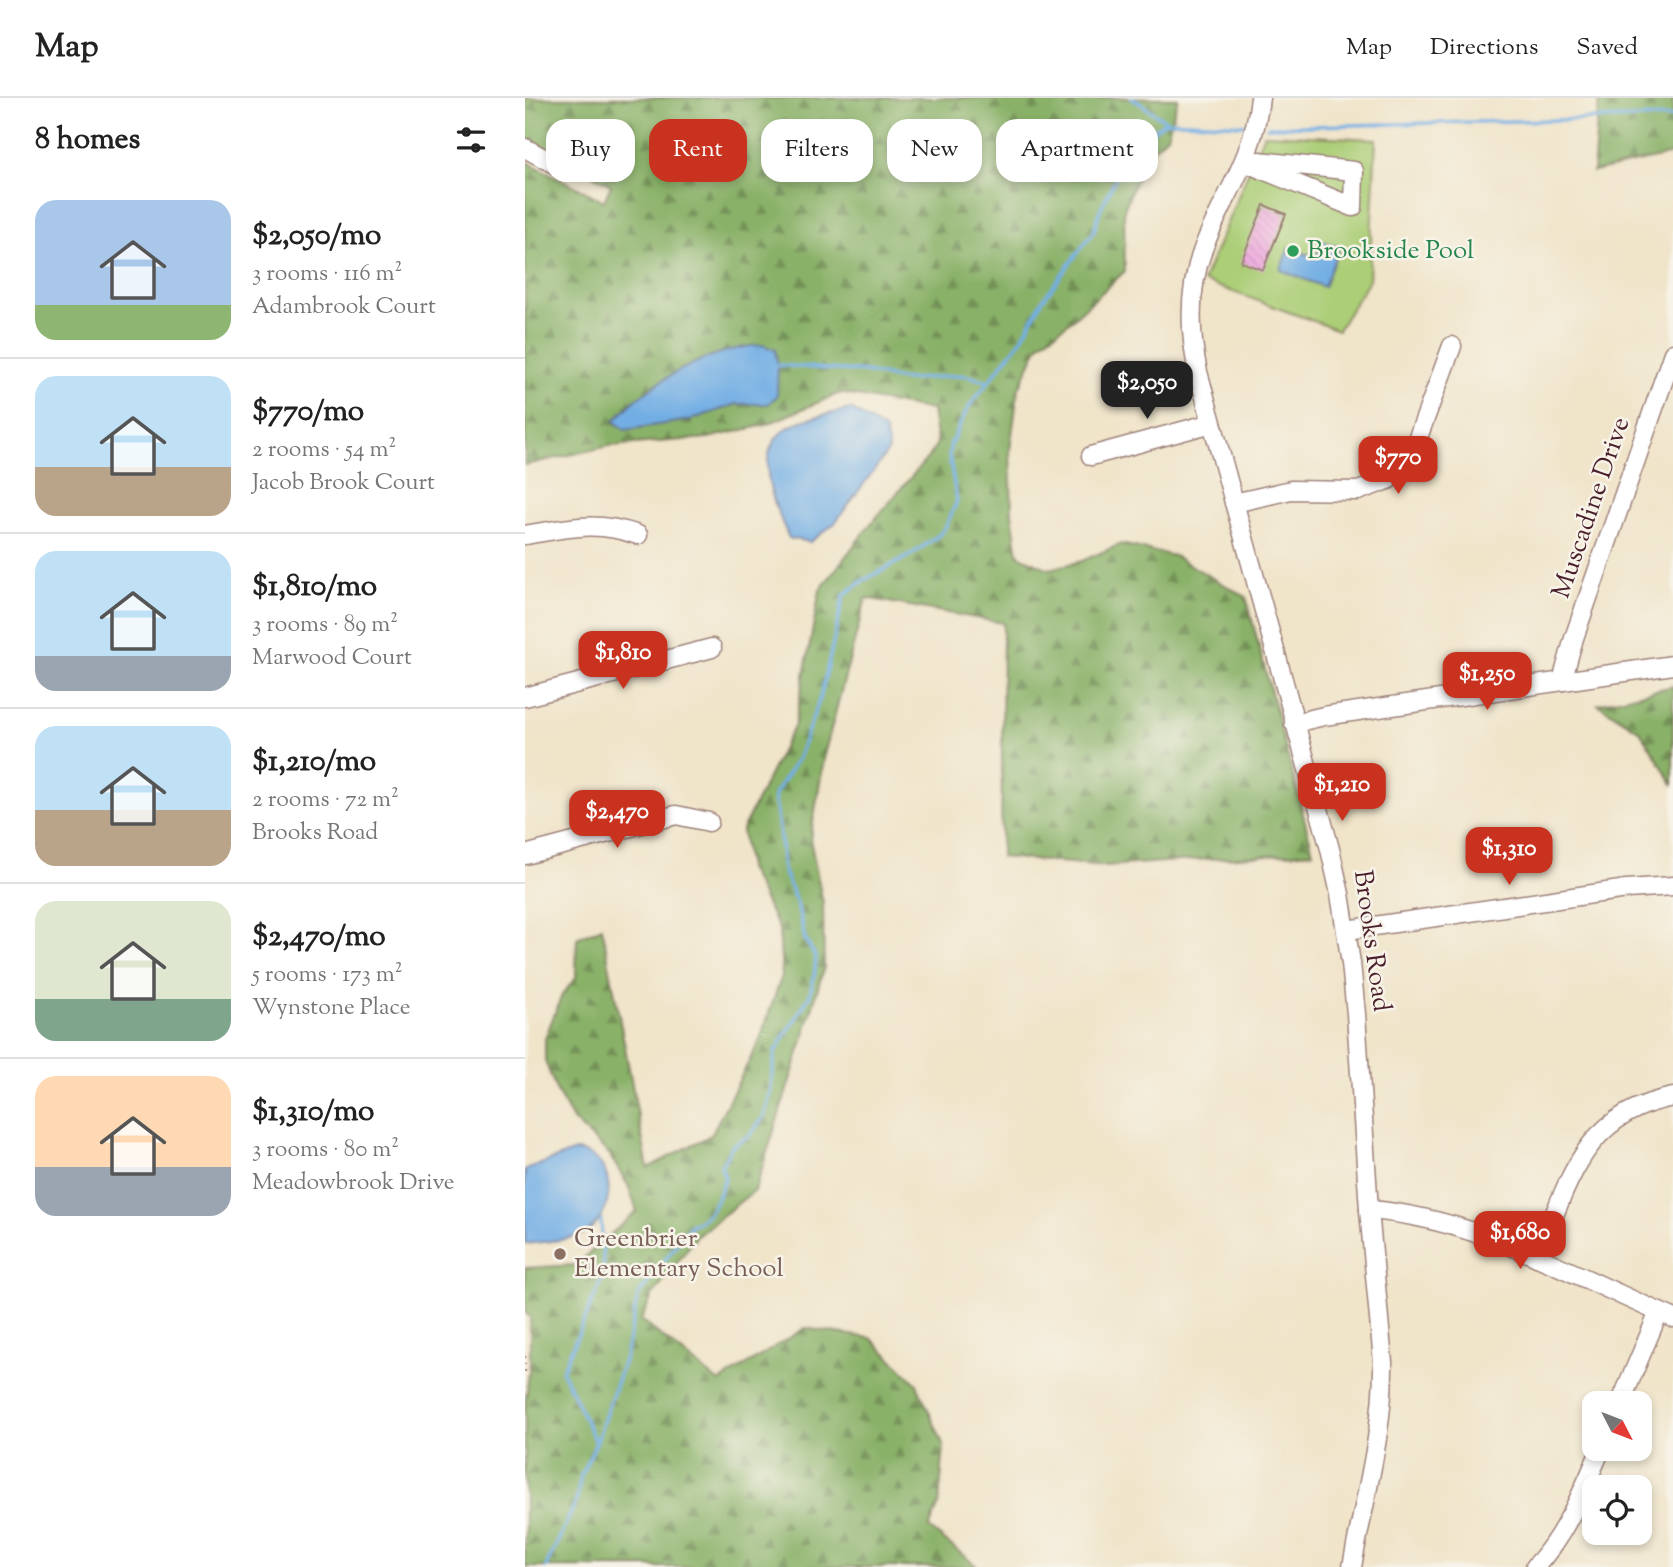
<!DOCTYPE html>
<html lang="en">
<head>
<meta charset="utf-8">
<style>
	:root { --surface:#fff; --page:#f6f6f6; --text:#222; --muted:#767676; --line:#e0e0e0; --accent:#c8321e }
	body { margin:0; font-family:"Sorts Mill Goudy",serif; background:var(--page); color:var(--text); height:100vh; display:flex; flex-direction:column; font-size:26px; white-space:nowrap }
	* { box-sizing:border-box; margin:0 }
	p { font-size:23px; color:var(--muted) }
	.icon { flex:none; width:38px; height:38px; fill:none; stroke:currentColor; stroke-width:2; stroke-linecap:round; stroke-linejoin:round }
	.map { position:relative; flex:1; overflow:hidden }
	.details { display:flex; flex-direction:column; background:var(--surface); width:525px }
	.details>* { flex:none }
	.top-card { position:absolute; left:21px; top:21px; width:665px; height:63px; display:flex; gap:14px }
	.needle { width:46px; rotate:132deg }
	.fabs { position:absolute; left:1057px; top:1293px; display:grid; gap:14px }
	.fabs a { display:grid; place-items:center; width:70px; height:70px; border-radius:14px; background:var(--surface); box-shadow:0 4px 10px #0003; font-size:35px }
	.price { position:absolute; translate:-50% -60px; padding:0 16px; border-radius:14px; background:var(--accent); color:#fff; font-size:23px; line-height:46px; filter:drop-shadow(0 2px 4px #0008) }
	.price::after { content:''; position:absolute; left:50%; top:42px; width:21px; height:16px; margin-left:-10px; background:inherit; clip-path:polygon(0 0,100% 0,50% 100%) }
	.price.current { background:#222; color:#fff }
	ul { padding:0; list-style:none }
	li { display:flex; align-items:center; gap:21px; height:175px; padding:0 35px }
	li+li { border-top:2px solid var(--line) }
	li span { display:grid; place-items:center; flex:none; width:196px; height:140px; border-radius:21px; color:#555 }
	li>.icon { margin-inline-start:auto }
	span .icon { width:84px; height:84px; fill:#fffc; stroke-width:1 }
	li b { font-size:30px }
	h2 { display:flex; justify-content:space-between; align-items:center; height:84px; padding:0 35px; font-size:30px }
	.chip { padding:0 24px; border-radius:21px; background:var(--surface); box-shadow:0 4px 10px #0003; font-size:24px; line-height:63px }
	.chip.current { background:var(--accent); color:#fff }
	header { display:flex; align-items:center; gap:42px; box-sizing:border-box; height:98px; padding:0 35px; background:var(--surface); border-bottom:2px solid var(--line) }
	header strong { font-size:33px }
	nav { display:flex; gap:38px; margin-inline-start:auto; font-size:24px }
	main { display:flex; flex:1; min-height:0 }
	.map>svg:first-child { display:block }
</style>
</head>
<body>
<header>
<strong>Map</strong>
<nav><a>Map</a><a>Directions</a><a>Saved</a></nav>
</header>
<main>
<section class="details">
<h2>8 homes<svg class="icon" aria-label="filters" viewBox="0 0 24 24"><path d="M4 7h16M4 17h16"/><circle cx="9" cy="7" r="2"/><circle cx="15" cy="17" r="2"/></svg></h2>
<ul>
<li><span style="background:linear-gradient(#a9c7e8 75%,#8fb573 0)"><svg class="icon" aria-label="home" viewBox="0 0 24 24"><path d="M3 11l9-7 9 7M6 9v11h12V9"/></svg></span><div><b>$2,050/mo</b><p>3 rooms · 116 m²</p><p>Adambrook Court</p></div></li>
<li><span style="background:linear-gradient(#bfe0f5 65%,#b9a48a 0)"><svg class="icon" aria-label="home" viewBox="0 0 24 24"><path d="M3 11l9-7 9 7M6 9v11h12V9"/></svg></span><div><b>$770/mo</b><p>2 rooms · 54 m²</p><p>Jacob Brook Court</p></div></li>
<li><span style="background:linear-gradient(#bfe0f5 75%,#9aa5b1 0)"><svg class="icon" aria-label="home" viewBox="0 0 24 24"><path d="M3 11l9-7 9 7M6 9v11h12V9"/></svg></span><div><b>$1,810/mo</b><p>3 rooms · 89 m²</p><p>Marwood Court</p></div></li>
<li><span style="background:linear-gradient(#bfe0f5 60%,#b9a48a 0)"><svg class="icon" aria-label="home" viewBox="0 0 24 24"><path d="M3 11l9-7 9 7M6 9v11h12V9"/></svg></span><div><b>$1,210/mo</b><p>2 rooms · 72 m²</p><p>Brooks Road</p></div></li>
<li><span style="background:linear-gradient(#dfe7d0 70%,#7fa58c 0)"><svg class="icon" aria-label="home" viewBox="0 0 24 24"><path d="M3 11l9-7 9 7M6 9v11h12V9"/></svg></span><div><b>$2,470/mo</b><p>5 rooms · 173 m²</p><p>Wynstone Place</p></div></li>
<li><span style="background:linear-gradient(#ffd9b3 65%,#9aa5b1 0)"><svg class="icon" aria-label="home" viewBox="0 0 24 24"><path d="M3 11l9-7 9 7M6 9v11h12V9"/></svg></span><div><b>$1,310/mo</b><p>3 rooms · 80 m²</p><p>Meadowbrook Drive</p></div></li>
</ul>
</section>
<div class="map">
<svg width="1148" height="1469" viewBox="0 0 1148 1469">
	<defs>
		<pattern id="forest-firs" width="22" height="20" patternUnits="userSpaceOnUse" patternTransform="scale(1.75)"><rect width="22" height="20" fill="#89b168"/><path d="M5 1l3.5 6h-7zM16 11l3.5 6h-7z" fill="#728f56"/></pattern>
		<pattern id="building-back-hatch" width="6" height="6" patternUnits="userSpaceOnUse" patternTransform="scale(1.75)"><rect width="6" height="6" fill="#efaade"/><path d="M-1 5l2 2M0 0l6 6M5-1l2 2" fill="none" stroke="#ce92bf"/></pattern>
	</defs>
	<rect width="100%" height="100%" fill="#f7f3e8"/>
	<filter id="ink" filterUnits="userSpaceOnUse"><feTurbulence type="fractalNoise" baseFrequency=".0143" numOctaves="2"/><feDisplacementMap in="SourceGraphic" scale="14" xChannelSelector="R" yChannelSelector="G"/><feConvolveMatrix kernelMatrix="1 2 1 2 8 2 1 2 1" color-interpolation-filters="sRGB"/></filter>
	<filter id="wash" filterUnits="userSpaceOnUse"><feTurbulence type="fractalNoise" baseFrequency=".00686" numOctaves="4" result="noise"/><feDisplacementMap in="SourceGraphic" scale="28" xChannelSelector="R" yChannelSelector="G"/><feGaussianBlur stdDeviation="1.57" result="paint"/><feColorMatrix in="noise" values="0 0 0 0 0 0 0 0 0 0 0 0 0 0 0 0 0 1.4 0 .05"/><feComposite in="paint" operator="in"/></filter>
	<g filter="url(#wash)">
		<rect width="100%" height="100%" fill="#f0e4c9"/>
		<!-- forest -->
		<g fill="url(#forest-firs)" stroke="#6a684a" stroke-width="2">
			<path d="M0,0H653L642,38L620,59L599,112L600,173L547,222L514,247L493,292L485,352L487,415L493,457L524,471L557,463L596,446L649,458L721,499L788,754L580,768L476,759L478,525L341,500L301,650L285,741L298,805L299,869L278,942L230,1092L172,1138L127,1198L116,1222L194,1284L280,1230L346,1240L392,1286L419,1348L414,1406L404,1430L453,1469H0V1310L5,1263V1219L0,1214V1170L51,1167L112,1113L103,1087L83,1055L49,1023L32,994L20,963V940L37,897L51,880L52,840L77,829L123,1070L186,1037L234,944L257,877L254,831L223,770L217,732L270,626L295,492L344,428L406,356L412,345L407,312L315,295L240,327L183,340L84,348L0,367V63L79,103L86,87L0,40Z"/>
			<path d="M1074,0H1148V56L1068,74Z"/>
			<path d="M1148,588V686L1115,633L1073,606Z"/>
		</g>
		<!-- garden -->
		<path fill="#acce77" stroke="#7b7651" stroke-width="2" d="M739,36L851,41L844,182L813,232L678,183Z"/>
		<!-- water -->
		<g fill="#72aee4" stroke="#5e6688" stroke-width="2">
			<path d="M797,143L814,149L799,189L755,172L764,149L791,160Z"/>
			<path d="M238,247L250,252L253,267L252,298L243,306H212L165,322L100,332L89,323C124,284 184,250 238,247Z"/>
			<path d="M326,311L360,332L364,352L309,426L285,444L264,440C246,401 221,342 277,323C293,317 310,315 326,311Z"/>
			<path d="M50,1053C91,1056 93,1111 64,1132C52,1142 16,1144 0,1146V1072Z"/>
		</g>
		<g fill="none" stroke-linecap="round" stroke-linejoin="round">
			<!-- stream -->
			<g stroke="#72aee4" stroke-width="3.5">
				<path d="M607,0L641,23L720,27"/>
				<path d="M742,29L1148,19"/>
				<path d="M253,267L341,274L379,282L439,277L462,283"/>
				<path d="M71,1345L37,1273L79,1177L76,1122"/>
				<path d="M21,1469L51,1404L56,1377L71,1345L100,1259L113,1198L166,1127C188,1120 192,1099 200,1080L196,1068L207,1048L225,1037L239,1018L245,997L250,954L284,899L289,880L291,860L280,841L272,806L258,772L255,736L249,697L273,660L296,597L319,497L339,482L386,457L414,437L421,428L432,403L424,357L426,345L443,310L496,242L517,203L569,133L575,112L605,50L641,23"/>
			</g>
		</g>
		<g id="blocks">
			<!-- building -->
			<path fill="url(#building-back-hatch)" d="M739,107L761,116L738,172L716,164Z"/>
		</g>
	</g>
	<g filter="url(#ink)">
		<use href="#blocks" fill-opacity="0" stroke="#9d827a" stroke-width="2"/>
		<g fill="none" stroke-linecap="round" stroke-linejoin="round">
			<!-- minor casing -->
			<g stroke="#9d827a" stroke-width="21">
				<g id="minor">
					<path d="M735,0C728,63 699,96 678,151C663,192 664,233 673,274L805,751L815,796L826,865L831,916L844,1112L858,1264C859,1334 839,1401 827,1469"/>
					<path d="M0,50L35,69"/>
					<path d="M720,64L731,69L828,109L829,73L734,63L731,69"/>
					<path d="M566,358L687,325"/>
					<path d="M709,405L766,392L833,393L863,382L879,366L889,350L927,248"/>
					<path d="M0,437C43,430 71,422 113,437"/>
					<path d="M1037,583L1049,540L1148,255"/>
					<path d="M0,599L187,550"/>
					<path d="M769,625L799,618L1148,567"/>
					<path d="M0,757L151,717L184,724"/>
					<path d="M822,832L1102,791L1148,788"/>
					<path d="M844,1112C953,1120 1050,1179 1148,1220"/>
					<path d="M1012,1159C1044,1085 1057,1016 1148,999"/>
					<path d="M1095,1306L1134,1214"/>
					<path d="M1010,1469C1041,1436 1058,1392 1076,1351"/>
				</g>
			</g>
			<!-- path -->
			<path stroke="#9d827a" stroke-width="2.5" stroke-dasharray="2 5" stroke-linecap="butt" d="M0,1258V1275"/>
			<!-- minor -->
			<use href="#minor" stroke="#fff" stroke-width="18"/>
		</g>
	</g>
	<!-- markers -->
	<circle fill="#2e9e5b" stroke="#f7f3e8" stroke-width="2.5" cx="768" cy="153" r="7"/>
	<circle fill="#8d6e63" stroke="#f7f3e8" stroke-width="2.5" cx="35" cy="1156" r="7"/>
	<g text-anchor="middle" dominant-baseline="central" stroke-width="5" stroke-linejoin="round" paint-order="stroke">
		<!-- leisure labels -->
		<g font-size="26" fill="#27864d" stroke="#f7f3e8" text-anchor="start">
			<text x="782" y="153">Brookside Pool</text>
		</g>
		<!-- street labels -->
		<g font-size="26" fill="#4a1f2b" stroke="#f7f3e8">
			<text transform="translate(1067 410) rotate(-71)">Muscadine Drive</text>
			<text transform="translate(846 843) rotate(82)">Brooks Road</text>
		</g>
		<!-- education labels -->
		<g font-size="26" fill="#785e54" stroke="#f7f3e8" text-anchor="start">
			<text x="49" y="1141">Greenbrier<tspan x="49" dy="30">Elementary School</tspan></text>
		</g>
	</g>
</svg>
<div class="fabs">
<a><svg class="needle" viewBox="-14 -14 28 28"><path d="M0-13l5 13h-10z" fill="#e53935"/><path d="M0 13l5-13h-10z" fill="#767676"/></svg></a>
<a><svg class="icon" aria-label="locate" viewBox="0 0 24 24"><circle cx="12" cy="12" r="6"/><path d="M12 2v4M12 18v4M2 12h4M18 12h4"/></svg></a>
</div>
<b class="price current" style="left:622px;top:323px">$2,050</b>
<b class="price" style="left:873px;top:398px">$770</b>
<b class="price" style="left:98px;top:593px">$1,810</b>
<b class="price" style="left:962px;top:614px">$1,250</b>
<b class="price" style="left:817px;top:725px">$1,210</b>
<b class="price" style="left:92px;top:752px">$2,470</b>
<b class="price" style="left:984px;top:789px">$1,310</b>
<b class="price" style="left:995px;top:1173px">$1,680</b>
<div class="top-card">
<a class="chip">Buy</a>
<a class="chip current">Rent</a>
<a class="chip">Filters</a>
<a class="chip">New</a>
<a class="chip">Apartment</a>
</div>
</div>
</main>
</body>
</html>
